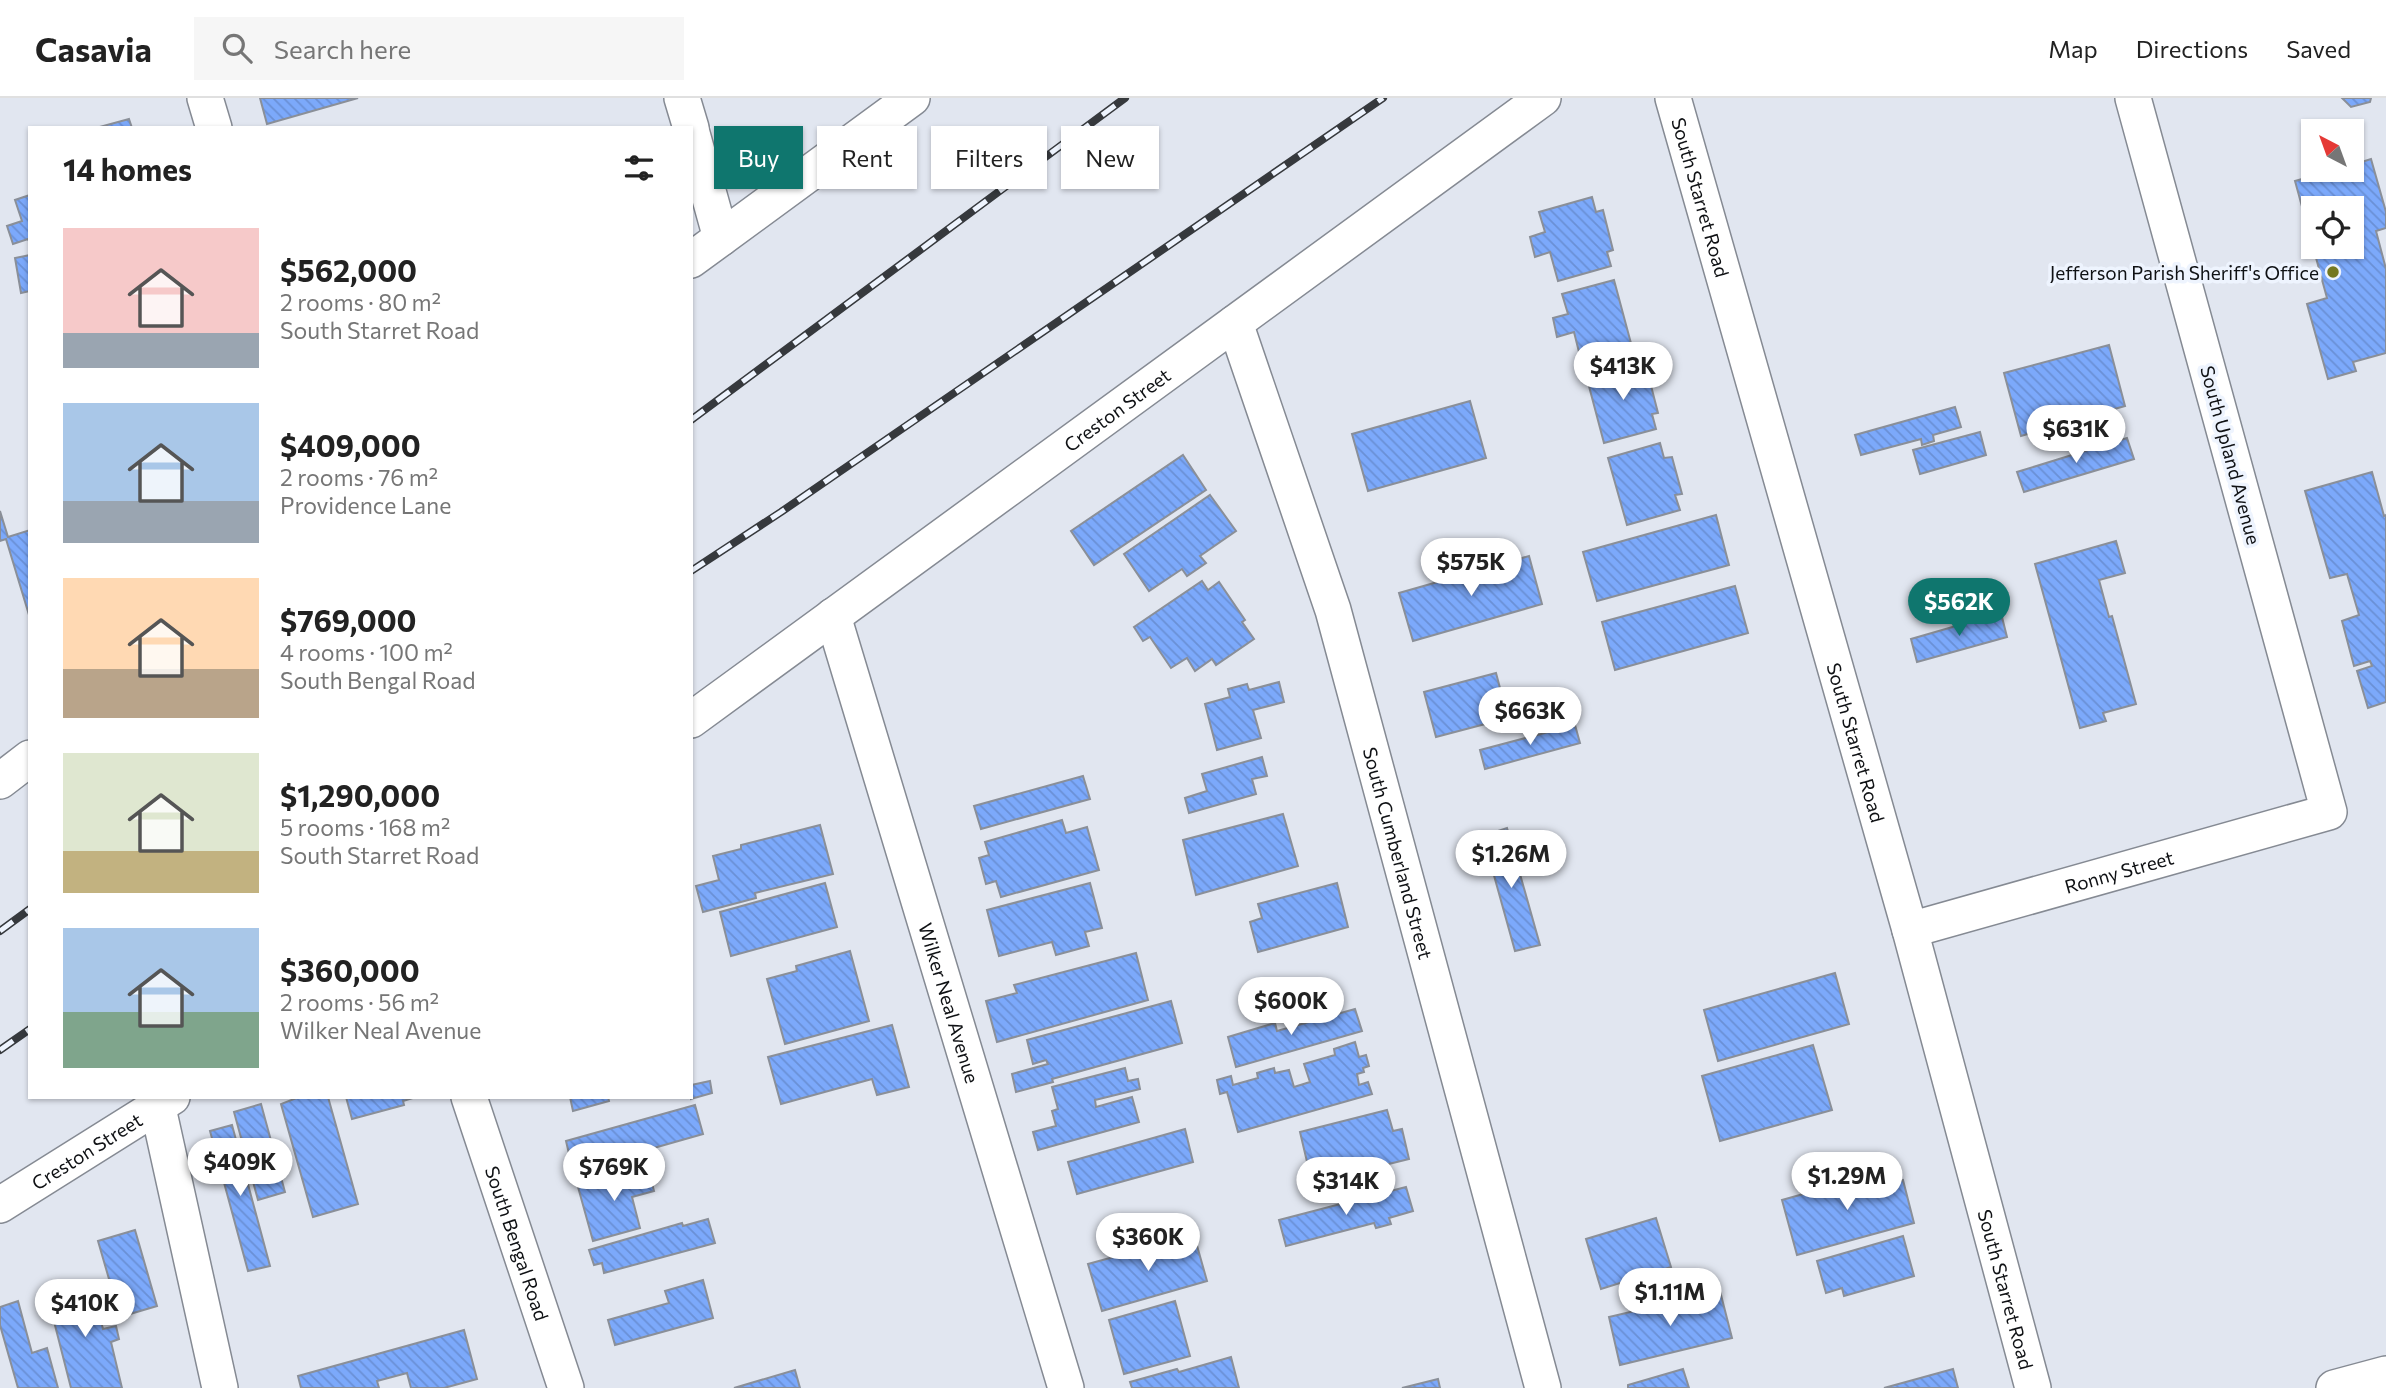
<!DOCTYPE html>
<html lang="en">
<head>
<meta charset="utf-8">
<style>
	:root { --surface:#fff; --page:#f6f6f6; --text:#222; --muted:#767676; --line:#e0e0e0; --accent:#0f766e }
	body { margin:0; font-family:Commissioner,sans-serif; background:var(--page); color:var(--text); height:100vh; display:flex; flex-direction:column; font-size:26px; white-space:nowrap }
	* { box-sizing:border-box; margin:0 }
	p { font-size:23px; color:var(--muted) }
	.icon { flex:none; width:38px; height:38px; fill:none; stroke:currentColor; stroke-width:2; stroke-linecap:round; stroke-linejoin:round }
	.map { position:relative; flex:1; overflow:hidden }
	.drawer { position:absolute; left:28px; top:28px; width:665px; height:973px; display:flex; flex-direction:column; background:var(--surface); border-radius:0px; box-shadow:0 2px 5px #0004 }
	.drawer>* { flex:none }
	.banner { position:absolute; left:714px; top:28px; width:665px; height:63px; display:flex; gap:14px }
	.needle { width:46px; rotate:319deg }
	.buttons { position:absolute; left:2301px; top:21px; display:grid; gap:14px }
	.buttons a { display:grid; place-items:center; width:63px; height:63px; border-radius:0px; background:var(--surface); box-shadow:0 2px 5px #0004; font-size:35px }
	.price { position:absolute; translate:-50% -60px; padding:0 16px; border-radius:24px; background:#fff; color:#222; font-size:23px; line-height:46px; filter:drop-shadow(0 2px 4px #0008) }
	.price::after { content:''; position:absolute; left:50%; top:42px; width:21px; height:16px; margin-left:-10px; background:inherit; clip-path:polygon(0 0,100% 0,50% 100%) }
	.price.current { background:var(--accent); color:#fff }
	ul { padding:0; list-style:none }
	li { display:flex; align-items:center; gap:21px; height:175px; padding:0 35px }
	li span { display:grid; place-items:center; flex:none; width:196px; height:140px; border-radius:0px; color:#555 }
	li>.icon { margin-inline-start:auto }
	span .icon { width:84px; height:84px; fill:#fffc; stroke-width:1 }
	li b { font-size:30px }
	h2 { display:flex; justify-content:space-between; align-items:center; height:84px; padding:0 35px; font-size:30px }
	.pill { padding:0 24px; border-radius:0px; background:var(--surface); box-shadow:0 2px 5px #0004; font-size:24px; line-height:63px }
	.pill.current { background:var(--accent); color:#fff }
	header { display:flex; align-items:center; gap:42px; box-sizing:border-box; height:98px; padding:0 35px; background:var(--surface); border-bottom:2px solid var(--line) }
	header strong { font-size:33px }
	nav { display:flex; gap:38px; margin-inline-start:auto; font-size:24px }
	.search { width:490px; height:63px; background:var(--page); display:flex; align-items:center; gap:18px; box-sizing:border-box; padding:0 24px; border-radius:0px; color:var(--muted); font-size:26px }
	.map>svg:first-child { display:block }
</style>
</head>
<body>
<header>
<strong>Casavia</strong>
<div class="search"><svg class="icon" aria-label="search" viewBox="0 0 24 24"><circle cx="10" cy="10" r="6"/><path d="M15 15l6 6"/></svg>Search here</div>
<nav><a>Map</a><a>Directions</a><a>Saved</a></nav>
</header>
<div class="map">
<svg width="2386" height="1290" viewBox="0 0 2386 1290">
	<defs>
		<pattern id="building-back-hatch" width="6" height="6" patternUnits="userSpaceOnUse" patternTransform="scale(1.75)"><rect width="6" height="6" fill="#7ca9fb"/><path d="M-1 5l2 2M0 0l6 6M5-1l2 2" fill="none" stroke="#6a90d6"/></pattern>
	</defs>
	<rect width="100%" height="100%" fill="#e1e6f0"/>
	<!-- building -->
	<g fill="url(#building-back-hatch)" stroke="#8a8f98" stroke-width="2" fill-rule="evenodd">
		<path d="M260,0H358L267,26Z"/>
		<path d="M2342,0H2371L2370,4L2351,9Z"/>
		<path d="M129,21L132,30H96Z"/>
		<path d="M2371,61L2386,114V130L2376,133L2386,171V255L2353,264L2356,273L2328,281L2307,206L2327,200L2295,83L2334,72H2352V67ZM2314,110H2352V149H2314Z"/>
		<path d="M30,97V145L28,141L13,146L7,128L22,123L15,102Z"/>
		<path d="M1592,99L1596,114L1603,112L1613,152L1607,154L1611,168L1558,183L1550,154L1535,159L1530,139L1545,134L1539,114Z"/>
		<path d="M30,157V193L21,195L15,160Z"/>
		<path d="M1614,182L1632,249L1581,262L1574,234L1557,239L1553,220L1568,216L1562,196Z"/>
		<path d="M2109,247L2125,308L2079,321L2078,315L2047,323L2048,330L2021,338L2004,275Z"/>
		<path d="M1637,263L1641,278L1648,276L1658,315L1652,316L1656,331L1604,345L1586,277Z"/>
		<path d="M1470,303L1486,360L1368,393L1352,336Z"/>
		<path d="M1955,309L1961,329L1933,337L1934,343L1922,347L1921,341L1861,357L1855,337Z"/>
		<path d="M1980,334L1986,357L1920,376L1913,352Z"/>
		<path d="M2127,340L2134,361L2024,394L2017,374Z"/>
		<path d="M1660,345L1664,360L1672,359L1682,396L1675,397L1680,412L1627,427L1608,360Z"/>
		<path d="M1183,357L1206,392L1094,467L1071,433Z"/>
		<path d="M2372,374L2384,418L2386,417V604L2368,610L2357,573L2372,568L2370,563L2354,568L2342,523L2359,517L2347,476L2330,480L2305,393Z"/>
		<path d="M1210,397L1236,433L1200,458L1206,465L1187,478L1182,471L1149,493L1124,456Z"/>
		<path d="M0,413L8,439L30,432L29,517L6,441L0,443Z"/>
		<path d="M1716,417L1729,467L1597,503L1583,454Z"/>
		<path d="M2116,443L2125,475L2099,482L2109,519L2112,518L2136,606L2103,615L2106,623L2080,630L2035,466Z"/>
		<path d="M1529,458L1542,506L1413,543L1399,495Z"/>
		<path d="M1202,483L1208,492L1219,484L1245,522L1242,524L1254,541L1216,567L1212,561L1195,573L1187,560L1171,570L1150,539L1143,543L1134,529Z"/>
		<path d="M1735,488L1748,535L1615,572L1602,524Z"/>
		<path d="M2001,515L2007,539L1917,564L1911,541Z"/>
		<path d="M1496,575L1508,620L1436,639L1424,594Z"/>
		<path d="M1279,584L1284,604L1253,612L1261,640L1217,652L1205,606L1230,599L1228,591L1247,586L1249,592Z"/>
		<path d="M1575,627L1580,645L1485,671L1480,652Z"/>
		<path d="M1262,659L1267,678L1252,681L1256,696L1189,715L1185,700L1207,693L1202,676Z"/>
		<path d="M1083,678L1090,701L981,731L974,708Z"/>
		<path d="M1283,716L1298,768L1196,797L1183,742Z"/>
		<path d="M1062,722L1066,735L1087,729L1099,772L1001,799L996,783L986,786L979,760L989,757L985,744Z"/>
		<path d="M820,727L833,776L755,795L756,800L703,814L696,788L719,782L713,758L741,751V747Z"/>
		<path d="M1507,730L1540,847L1515,853L1483,738Z"/>
		<path d="M825,785L837,829L731,858L720,814Z"/>
		<path d="M1090,785L1102,830L1085,834L1089,848L1056,857L1052,844L999,858L987,812Z"/>
		<path d="M1337,785L1348,829L1258,854L1250,824L1262,820L1258,806Z"/>
		<path d="M850,853L869,923L785,946L767,881L797,873L796,868Z"/>
		<path d="M1136,855L1148,902L997,944L986,903L1017,895L1014,887Z"/>
		<path d="M1835,875L1849,926L1718,963L1704,912Z"/>
		<path d="M1171,903L1182,945L1052,981L1053,984L1016,994L1012,976L1048,966L1046,962L1033,966L1027,942Z"/>
		<path d="M1355,911L1362,933L1236,969L1228,939L1275,925L1277,933Z"/>
		<path d="M892,927L909,989L877,997L872,981L781,1006L768,959Z"/>
		<path d="M1355,944L1359,959L1366,957L1369,968L1363,970L1364,974L1357,976L1359,987L1368,984L1372,996L1238,1034L1227,994L1220,996L1217,982L1231,978L1233,987L1258,980L1257,975L1274,970L1275,975L1289,972L1294,989L1310,984L1304,966L1335,957L1334,951Z"/>
		<path d="M1813,947L1832,1012L1720,1043L1702,978Z"/>
		<path d="M1125,970L1128,983L1138,981L1140,991L1095,1002L1096,1009L1132,999L1139,1024L1038,1052L1033,1034L1056,1028L1052,1013L1058,1011L1052,989Z"/>
		<path d="M710,983L712,995L691,1001V987Z"/>
		<path d="M299,999H328L358,1106L313,1119L281,1006Z"/>
		<path d="M346,999H416L403,1003L404,1007L352,1021Z"/>
		<path d="M570,999H608L609,1003L573,1013Z"/>
		<path d="M261,1006L285,1094L258,1102L234,1014Z"/>
		<path d="M695,1007L703,1036L573,1073L566,1043Z"/>
		<path d="M1387,1012L1393,1033L1402,1031L1409,1061L1312,1085L1300,1034Z"/>
		<path d="M232,1027L270,1168L248,1173L210,1033Z"/>
		<path d="M1185,1031L1193,1064L1077,1096L1068,1064Z"/>
		<path d="M648,1070L654,1093L632,1099L640,1130L593,1143L578,1089Z"/>
		<path d="M1889,1072L1893,1085L1903,1082L1914,1125L1797,1157L1782,1102Z"/>
		<path d="M1406,1089L1413,1113L1389,1120L1391,1126L1376,1130L1374,1125L1286,1148L1279,1122Z"/>
		<path d="M1656,1120L1671,1169L1601,1191L1586,1141Z"/>
		<path d="M708,1121L715,1145L604,1175L602,1165L594,1167L589,1152L682,1125L683,1128Z"/>
		<path d="M135,1132L157,1208L120,1219L98,1143Z"/>
		<path d="M1194,1137L1207,1183L1102,1213L1088,1166Z"/>
		<path d="M1903,1138L1914,1178L1844,1198L1842,1190L1826,1195L1817,1163Z"/>
		<path d="M703,1182L713,1220L615,1247L608,1222L669,1205L665,1193Z"/>
		<path d="M91,1185L103,1231L116,1228L119,1241L111,1244L122,1290H71L47,1196Z"/>
		<path d="M1720,1193L1732,1240L1620,1267L1609,1219Z"/>
		<path d="M18,1203L32,1255L47,1250L58,1290H18L0,1227V1209Z"/>
		<path d="M1175,1203L1190,1258L1124,1276L1109,1222Z"/>
		<path d="M464,1232L477,1281L444,1290H411L407,1275L377,1283L379,1290H301L298,1278Z"/>
		<path d="M1231,1259L1239,1290H1132L1130,1284L1177,1271L1179,1274Z"/>
		<path d="M1683,1271L1689,1290H1628V1287Z"/>
		<path d="M1953,1271L1958,1290H1884Z"/>
		<path d="M795,1272L800,1290H734Z"/>
		<path d="M1438,1281L1440,1290H1402Z"/>
	</g>
	<g fill="none" stroke-linecap="round" stroke-linejoin="round">
		<!-- street casing -->
		<g stroke="#858a93" stroke-width="38">
			<g id="street">
				<path d="M205,0L214,30"/>
				<path d="M682,0L691,30"/>
				<path id="s1" d="M1673,0L1910,832L2033,1290"/>
				<path d="M691,32L721,140"/>
				<path d="M691,162L912,0"/>
				<path id="s2" d="M1235,225L1333,512L1543,1290"/>
				<path id="s3" d="M833,518L1066,1290"/>
				<path id="s4" d="M691,622L1543,0"/>
				<path d="M0,683L30,660"/>
				<path id="s5" d="M1910,832L2329,714L2133,0"/>
				<path id="s6" d="M469,999L566,1290"/>
				<path d="M158,1010L220,1290"/>
				<path id="s7" d="M0,1107L172,999"/>
				<path d="M2334,1290L2386,1276"/>
			</g>
		</g>
		<!-- street -->
		<use href="#street" stroke="#fff" stroke-width="35"/>
		<!-- rail casing -->
		<g stroke="#36393d" stroke-width="8">
			<g id="rail">
				<path d="M691,322L1125,0"/>
				<path d="M691,473L781,414L1383,0"/>
				<path d="M0,833L30,811"/>
				<path d="M0,952L30,931"/>
			</g>
		</g>
		<!-- rail -->
		<use href="#rail" stroke="#eef4fe" stroke-width="5" stroke-dasharray="16" stroke-linecap="butt"/>
	</g>
	<!-- markers -->
	<circle fill="#747820" stroke="#eef4fe" stroke-width="2.5" cx="2333" cy="174" r="7"/>
	<g text-anchor="middle" dominant-baseline="central" stroke-width="7" stroke-linejoin="round" paint-order="stroke">
		<!-- street labels -->
		<g font-size="19" fill="#0f1114" stroke="#eef4fe">
			<text stroke="none"><textPath href="#s1" startOffset="103">South Starret Road</textPath></text>
			<text stroke="none"><textPath href="#s4" startOffset="527">Creston Street</textPath></text>
			<text transform="translate(2231 357) rotate(75)">South Upland Avenue</text>
			<text stroke="none"><textPath href="#s1" startOffset="670">South Starret Road</textPath></text>
			<text stroke="none"><textPath href="#s2" startOffset="555">South Cumberland Street</textPath></text>
			<text stroke="none"><textPath href="#s5" startOffset="217">Ronny Street</textPath></text>
			<text stroke="none"><textPath href="#s3" startOffset="404">Wilker Neal Avenue</textPath></text>
			<text stroke="none"><textPath href="#s7" startOffset="102">Creston Street</textPath></text>
			<text stroke="none"><textPath href="#s6" startOffset="154">South Bengal Road</textPath></text>
			<text stroke="none"><textPath href="#s1" startOffset="1237">South Starret Road</textPath></text>
		</g>
		<!-- poi labels -->
		<g font-size="19" fill="#0f1114" stroke="#eef4fe" text-anchor="end">
			<text x="2319" y="174">Jefferson Parish Sheriff's Office</text>
		</g>
	</g>
</svg>
<div class="buttons">
<a><svg class="needle" viewBox="-14 -14 28 28"><path d="M0-13l5 13h-10z" fill="#e53935"/><path d="M0 13l5-13h-10z" fill="#767676"/></svg></a>
<a><svg class="icon" aria-label="locate" viewBox="0 0 24 24"><circle cx="12" cy="12" r="6"/><path d="M12 2v4M12 18v4M2 12h4M18 12h4"/></svg></a>
</div>
<b class="price" style="left:1623px;top:304px">$413K</b>
<b class="price" style="left:2076px;top:367px">$631K</b>
<b class="price" style="left:1471px;top:500px">$575K</b>
<b class="price current" style="left:1959px;top:540px">$562K</b>
<b class="price" style="left:1530px;top:649px">$663K</b>
<b class="price" style="left:1511px;top:792px">$1.26M</b>
<b class="price" style="left:1291px;top:939px">$600K</b>
<b class="price" style="left:240px;top:1100px">$409K</b>
<b class="price" style="left:614px;top:1105px">$769K</b>
<b class="price" style="left:1847px;top:1114px">$1.29M</b>
<b class="price" style="left:1346px;top:1119px">$314K</b>
<b class="price" style="left:1148px;top:1175px">$360K</b>
<b class="price" style="left:1670px;top:1230px">$1.11M</b>
<b class="price" style="left:85px;top:1241px">$410K</b>
<div class="banner">
<a class="pill current">Buy</a>
<a class="pill">Rent</a>
<a class="pill">Filters</a>
<a class="pill">New</a>
</div>
<section class="drawer">
<h2>14 homes<svg class="icon" aria-label="filters" viewBox="0 0 24 24"><path d="M4 7h16M4 17h16"/><circle cx="9" cy="7" r="2"/><circle cx="15" cy="17" r="2"/></svg></h2>
<ul>
<li><span style="background:linear-gradient(#f6c9c9 75%,#9aa5b1 0)"><svg class="icon" aria-label="home" viewBox="0 0 24 24"><path d="M3 11l9-7 9 7M6 9v11h12V9"/></svg></span><div><b>$562,000</b><p>2 rooms · 80 m²</p><p>South Starret Road</p></div></li>
<li><span style="background:linear-gradient(#a9c7e8 70%,#9aa5b1 0)"><svg class="icon" aria-label="home" viewBox="0 0 24 24"><path d="M3 11l9-7 9 7M6 9v11h12V9"/></svg></span><div><b>$409,000</b><p>2 rooms · 76 m²</p><p>Providence Lane</p></div></li>
<li><span style="background:linear-gradient(#ffd9b3 65%,#b9a48a 0)"><svg class="icon" aria-label="home" viewBox="0 0 24 24"><path d="M3 11l9-7 9 7M6 9v11h12V9"/></svg></span><div><b>$769,000</b><p>4 rooms · 100 m²</p><p>South Bengal Road</p></div></li>
<li><span style="background:linear-gradient(#dfe7d0 70%,#c2b280 0)"><svg class="icon" aria-label="home" viewBox="0 0 24 24"><path d="M3 11l9-7 9 7M6 9v11h12V9"/></svg></span><div><b>$1,290,000</b><p>5 rooms · 168 m²</p><p>South Starret Road</p></div></li>
<li><span style="background:linear-gradient(#a9c7e8 60%,#7fa58c 0)"><svg class="icon" aria-label="home" viewBox="0 0 24 24"><path d="M3 11l9-7 9 7M6 9v11h12V9"/></svg></span><div><b>$360,000</b><p>2 rooms · 56 m²</p><p>Wilker Neal Avenue</p></div></li>
</ul>
</section>
</div>
</body>
</html>
